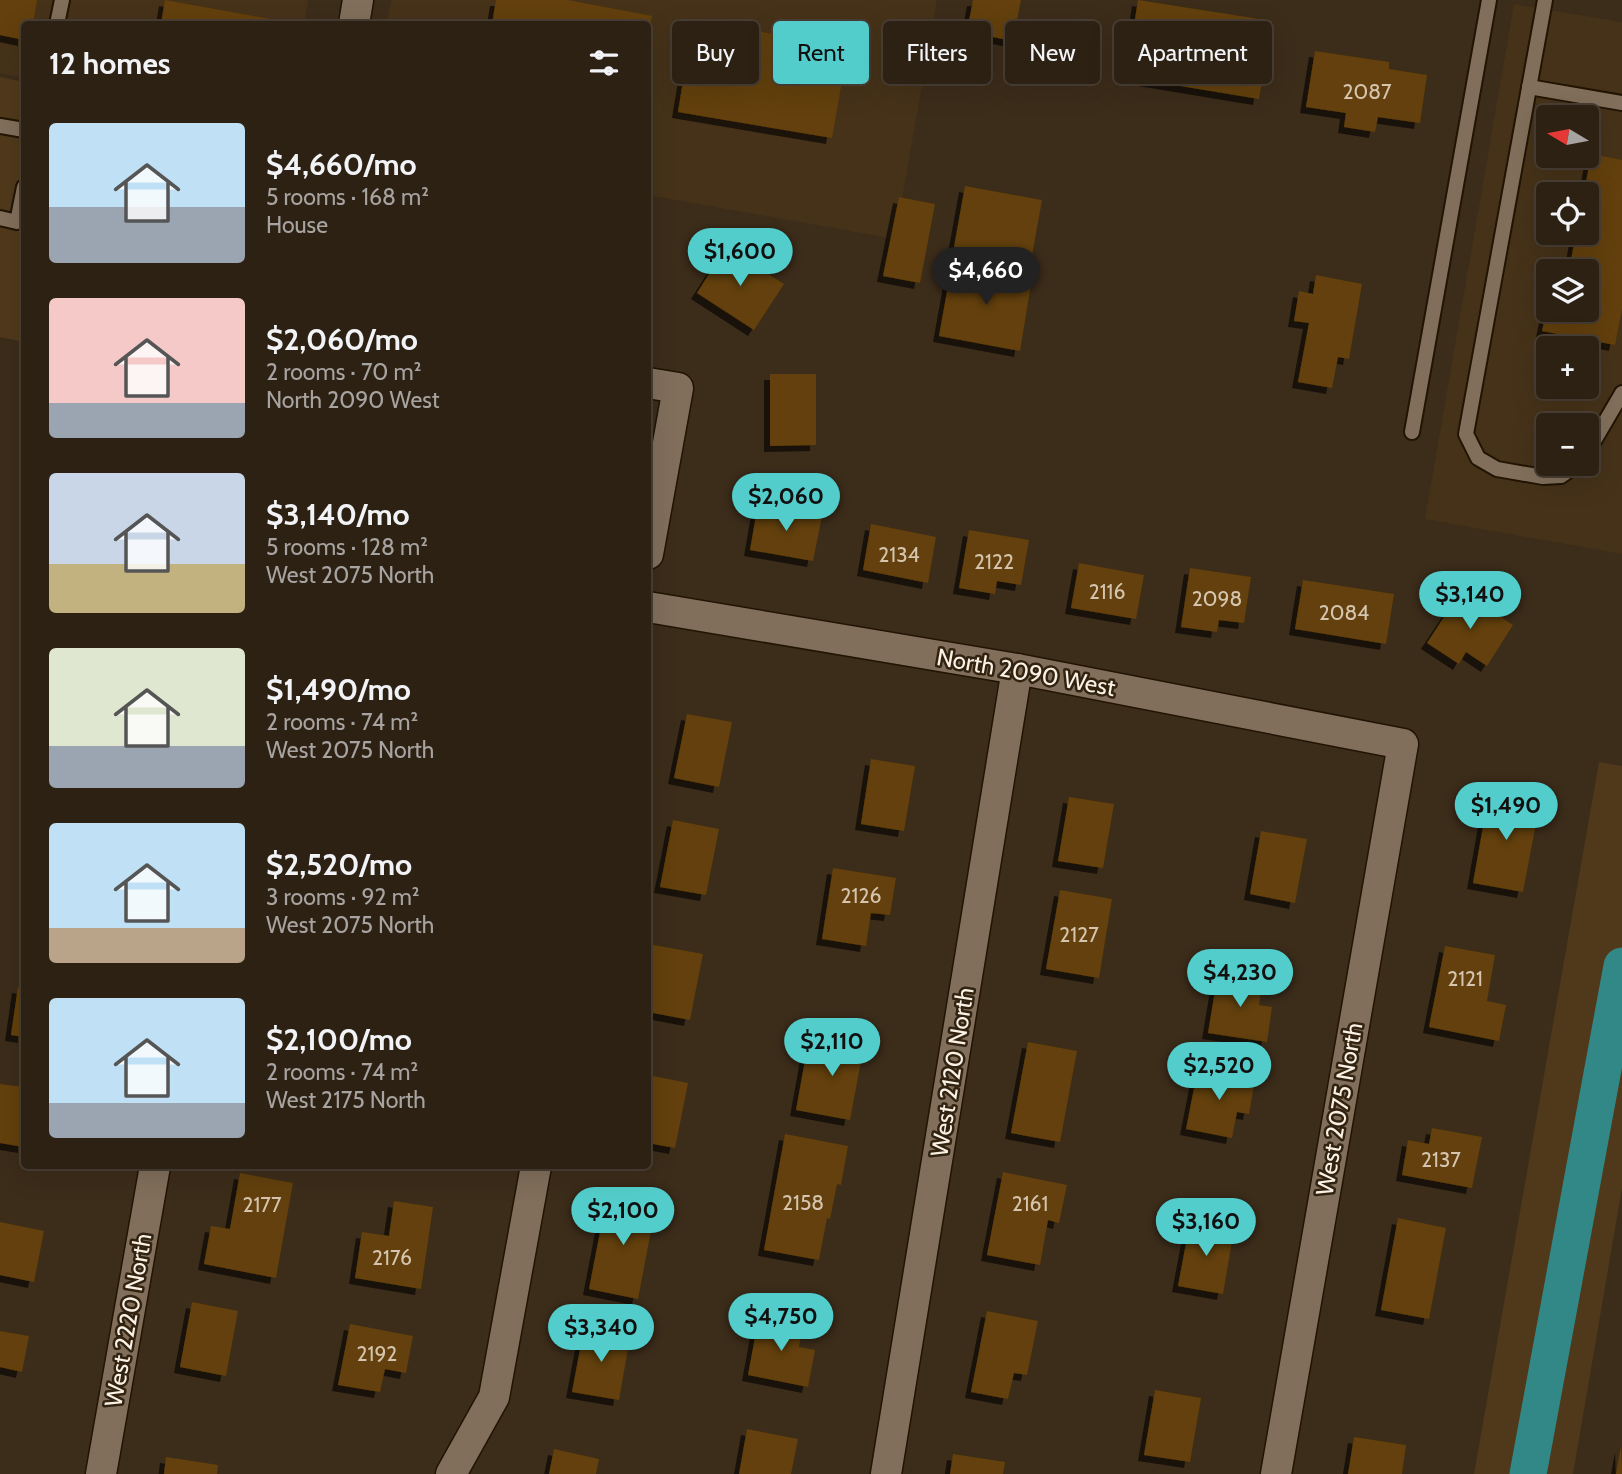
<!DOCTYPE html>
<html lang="en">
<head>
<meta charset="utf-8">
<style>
	:root { --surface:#2d2114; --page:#392e22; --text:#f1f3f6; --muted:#a7a3a0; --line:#483e34; --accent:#53cdcb }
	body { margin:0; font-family:Cabin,sans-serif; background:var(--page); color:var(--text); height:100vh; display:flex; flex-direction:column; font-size:26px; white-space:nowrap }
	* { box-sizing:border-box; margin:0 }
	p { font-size:23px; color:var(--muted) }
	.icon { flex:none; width:38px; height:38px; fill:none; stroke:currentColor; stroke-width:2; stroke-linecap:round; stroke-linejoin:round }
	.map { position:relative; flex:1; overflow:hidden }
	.details { position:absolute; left:21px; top:21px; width:630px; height:1148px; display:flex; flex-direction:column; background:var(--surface); border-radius:7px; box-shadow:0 7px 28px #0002,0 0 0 2px var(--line) }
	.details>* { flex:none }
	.top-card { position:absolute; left:672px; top:21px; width:665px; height:63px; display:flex; gap:14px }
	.needle { width:46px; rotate:280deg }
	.fabs { position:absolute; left:1536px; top:105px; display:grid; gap:14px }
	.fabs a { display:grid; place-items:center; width:63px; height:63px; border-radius:7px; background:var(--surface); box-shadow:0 7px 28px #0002,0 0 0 2px var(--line); font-size:35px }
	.price { position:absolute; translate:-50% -60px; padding:0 16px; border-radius:24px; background:var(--accent); color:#111; font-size:23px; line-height:46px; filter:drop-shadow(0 2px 4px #0008) }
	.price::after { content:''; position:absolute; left:50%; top:42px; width:21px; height:16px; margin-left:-10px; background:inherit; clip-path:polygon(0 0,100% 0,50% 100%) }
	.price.selected { background:#222; color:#fff }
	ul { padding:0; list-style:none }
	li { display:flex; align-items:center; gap:21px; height:175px; padding:0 28px }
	li span { display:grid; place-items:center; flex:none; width:196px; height:140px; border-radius:7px; color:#555 }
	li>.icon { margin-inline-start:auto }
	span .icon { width:84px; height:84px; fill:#fffc; stroke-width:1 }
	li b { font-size:30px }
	h2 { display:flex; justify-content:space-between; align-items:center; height:84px; padding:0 28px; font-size:30px }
	.chip { padding:0 24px; border-radius:7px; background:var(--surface); box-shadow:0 7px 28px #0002,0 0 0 2px var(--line); font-size:24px; line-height:63px }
	.chip.selected { background:var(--accent); color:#111 }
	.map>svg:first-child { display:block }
</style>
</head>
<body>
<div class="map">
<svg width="1622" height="1474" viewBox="0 0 1622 1474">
	<defs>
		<filter id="shadow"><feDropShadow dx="-6" dy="6" stdDeviation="0" flood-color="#0009"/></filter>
	</defs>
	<rect width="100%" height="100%" fill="#3c2c1a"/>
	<!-- built -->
	<g fill="#463219" fill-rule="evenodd">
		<path d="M0,0H308L304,24H24V78L0,73Z"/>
		<path d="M391,0H937L895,239L648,195V24H387Z"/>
		<path d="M1514,4L1622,22V554L1425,519ZM1549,117H1587V156H1549ZM1549,194H1587V233H1549ZM1549,271H1587V310H1549ZM1549,348H1587V387H1549ZM1549,425H1587V464H1549Z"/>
	</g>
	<!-- green -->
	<g fill="#50391b">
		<path d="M0,77L24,82V342L0,337Z"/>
		<path d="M1599,762L1622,766V1188L1573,1474H1474Z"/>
	</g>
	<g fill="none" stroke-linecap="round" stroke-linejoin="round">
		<!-- canal -->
		<path stroke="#318886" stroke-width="37" d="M1528,1474L1622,966"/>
	</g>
	<!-- building -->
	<g fill="#634008" filter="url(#shadow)">
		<path d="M0,0H37L33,24H24V40L0,35Z"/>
		<path d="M165,0L276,20L275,24H161Z"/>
		<path d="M496,0H568L652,16L649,30L648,24H492Z"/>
		<path d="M973,0H1021L1013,41L967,32Z"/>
		<path d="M1138,0L1272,21L1259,99L1126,77Z"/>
		<path d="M693,20L848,47L832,138L678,112Z"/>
		<path d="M1315,51L1389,62V69L1427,75L1420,123L1378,117L1375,132L1344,127L1346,113L1306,107Z"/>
		<path d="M1591,154L1622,160V309L1615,345L1542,331L1548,304L1549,310H1587V271H1569L1576,233H1587V194H1584Z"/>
		<path d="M965,186L1042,200L1031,261L954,247Z"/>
		<path d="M899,197L935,204L920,283L883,276Z"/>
		<path d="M726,247L784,284L754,330L697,293Z"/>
		<path d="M952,264L1032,278L1020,351L939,336Z"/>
		<path d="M1316,275L1362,284L1349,359L1338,357L1332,388L1298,382L1309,323L1294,321L1299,291L1313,294Z"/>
		<path d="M770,374H816V445L770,446Z"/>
		<path d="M758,504L822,516L813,561L750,550Z"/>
		<path d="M871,524L936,537L928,583L863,570Z"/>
		<path d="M969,530L1029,540L1021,585L997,581L995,594L959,588Z"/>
		<path d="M1079,563L1144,575L1136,619L1071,608Z"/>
		<path d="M1190,568L1251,577L1244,623L1219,620L1217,632L1181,627Z"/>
		<path d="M1303,580L1394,594L1386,644L1295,629Z"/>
		<path d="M1461,591L1513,625L1487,666L1466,652L1459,664L1427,643Z"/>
		<path d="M687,714L732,722L719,787L674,778Z"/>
		<path d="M871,759L915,766L904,831L861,824Z"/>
		<path d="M1489,793L1540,802L1523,892L1473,883Z"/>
		<path d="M1069,797L1114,804L1103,868L1058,861Z"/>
		<path d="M673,820L719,829L706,895L660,887Z"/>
		<path d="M1261,831L1307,839L1295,903L1250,894Z"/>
		<path d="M833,868L896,878L890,915L871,913L866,946L822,939Z"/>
		<path d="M1060,890L1112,899L1099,978L1046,969Z"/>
		<path d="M648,944L703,954L690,1020L648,1012Z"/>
		<path d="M1445,946L1495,955L1487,1001L1506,1005L1499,1041L1429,1027Z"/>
		<path d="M1218,973L1263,980L1259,1005L1272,1007L1267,1042L1208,1033Z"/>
		<path d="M18,987L24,988V1037L11,1035Z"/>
		<path d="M825,1033L865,1040L850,1120L796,1110L806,1055L820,1057Z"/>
		<path d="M1028,1042L1077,1051L1060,1142L1011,1133Z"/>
		<path d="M1198,1068L1255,1079L1249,1114L1237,1112L1232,1138L1186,1129Z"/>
		<path d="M648,1075L688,1083L675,1148L648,1143Z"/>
		<path d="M0,1084L24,1087V1147L0,1143Z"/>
		<path d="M1432,1128L1482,1137L1472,1188L1402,1175L1408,1140L1429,1144Z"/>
		<path d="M785,1134L848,1146L841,1185L837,1184L830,1219L827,1218L819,1260L764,1250Z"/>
		<path d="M1003,1172L1067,1185L1059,1223L1048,1220L1040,1265L987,1255Z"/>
		<path d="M240,1173L293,1183L276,1278L204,1264L211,1226L230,1229Z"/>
		<path d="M607,1196L656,1205L638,1299L589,1289Z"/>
		<path d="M394,1201L433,1207L421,1289L355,1278L362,1232L389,1236Z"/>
		<path d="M1398,1218L1446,1228L1429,1319L1381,1310Z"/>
		<path d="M0,1222L44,1231L34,1282L0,1275Z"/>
		<path d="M1190,1222L1234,1230L1223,1294L1178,1286Z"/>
		<path d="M192,1302L238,1311L226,1376L180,1367Z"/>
		<path d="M987,1311L1038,1321L1027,1375L1014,1373L1008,1399L971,1392Z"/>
		<path d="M759,1316L803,1324L799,1347L815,1350L808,1387L748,1375Z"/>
		<path d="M350,1324L413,1336L406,1373L385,1369L380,1392L338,1385Z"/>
		<path d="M584,1328L630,1337L619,1400L572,1392Z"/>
		<path d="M0,1331L29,1336L22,1372L0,1367Z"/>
		<path d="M1155,1390L1201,1398L1190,1462L1144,1455Z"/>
		<path d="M747,1429L798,1439L791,1474H739Z"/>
		<path d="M1354,1437L1406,1445L1402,1474H1348Z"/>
		<path d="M1621,1446L1622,1474H1616Z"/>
		<path d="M554,1449L599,1459L596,1474H549Z"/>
		<path d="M953,1454L1005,1462L1003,1474H950Z"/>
		<path d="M166,1457L218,1465L217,1474H164Z"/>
	</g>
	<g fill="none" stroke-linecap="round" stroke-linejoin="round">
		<!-- lane casing -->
		<g stroke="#221403" stroke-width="18">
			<g id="lane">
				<path d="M1545,0L1466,434L1478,458L1497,469L1543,477L1561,476L1578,464"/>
				<path d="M57,24L62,0"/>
				<path d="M1529,87L1622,103"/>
				<path d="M0,126L24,130"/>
				<path d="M0,218L17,222L24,187"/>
				<path d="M1412,432L1489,0"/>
				<path d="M1587,453L1622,393"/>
			</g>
		</g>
		<!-- street casing -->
		<g stroke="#221403" stroke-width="33">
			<g id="street">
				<path d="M354,24L358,0"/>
				<path d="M648,383L678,388L648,554"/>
				<path d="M648,607L1017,669L1403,744L1276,1474"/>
				<path d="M101,1474L155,1166"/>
				<path d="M451,1474L494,1397L536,1166"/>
				<path d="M886,1474L1017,669"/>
			</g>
		</g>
		<!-- lane -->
		<use href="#lane" stroke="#816f5b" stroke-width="14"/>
		<!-- street -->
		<use href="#street" stroke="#816f5b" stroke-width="30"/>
	</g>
	<g text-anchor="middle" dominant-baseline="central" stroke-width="5" stroke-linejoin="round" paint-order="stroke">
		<!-- number labels -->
		<g font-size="21" fill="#d5c5ae">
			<text x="1367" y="91">2087</text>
			<text x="899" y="554">2134</text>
			<text x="994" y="561">2122</text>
			<text x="1107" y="591">2116</text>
			<text x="1217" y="598">2098</text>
			<text x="1344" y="612">2084</text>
			<text x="861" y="895">2126</text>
			<text x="1079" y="934">2127</text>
			<text x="1465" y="978">2121</text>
			<text x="1441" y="1159">2137</text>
			<text x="803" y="1202">2158</text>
			<text x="1030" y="1203">2161</text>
			<text x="262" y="1204">2177</text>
			<text x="392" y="1257">2176</text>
			<text x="377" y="1353">2192</text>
		</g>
		<!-- street labels -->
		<g font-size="24" fill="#fbf1e5" stroke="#312310">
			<text transform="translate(1026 672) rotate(10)">North 2090 West</text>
			<text transform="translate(952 1072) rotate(-81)">West 2120 North</text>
			<text transform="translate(1339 1109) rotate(-80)">West 2075 North</text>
			<text transform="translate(128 1320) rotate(-80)">West 2220 North</text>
		</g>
	</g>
</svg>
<div class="fabs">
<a><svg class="needle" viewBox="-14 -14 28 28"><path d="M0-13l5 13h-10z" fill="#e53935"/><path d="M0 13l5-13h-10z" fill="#a7a3a0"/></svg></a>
<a><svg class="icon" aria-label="locate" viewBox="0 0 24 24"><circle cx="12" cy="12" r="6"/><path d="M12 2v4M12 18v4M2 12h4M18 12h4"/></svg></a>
<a><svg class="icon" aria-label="layers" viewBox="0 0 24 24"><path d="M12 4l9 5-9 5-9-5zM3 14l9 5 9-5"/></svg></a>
<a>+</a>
<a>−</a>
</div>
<b class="price" style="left:740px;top:288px">$1,600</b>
<b class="price selected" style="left:986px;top:307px">$4,660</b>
<b class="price" style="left:786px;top:533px">$2,060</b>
<b class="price" style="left:1470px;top:631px">$3,140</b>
<b class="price" style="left:1506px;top:842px">$1,490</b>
<b class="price" style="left:1240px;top:1009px">$4,230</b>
<b class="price" style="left:832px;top:1078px">$2,110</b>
<b class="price" style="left:1219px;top:1102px">$2,520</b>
<b class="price" style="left:623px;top:1247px">$2,100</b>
<b class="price" style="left:1206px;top:1258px">$3,160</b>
<b class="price" style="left:781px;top:1353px">$4,750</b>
<b class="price" style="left:601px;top:1364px">$3,340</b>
<div class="top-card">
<a class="chip">Buy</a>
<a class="chip selected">Rent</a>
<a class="chip">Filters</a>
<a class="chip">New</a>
<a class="chip">Apartment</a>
</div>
<section class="details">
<h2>12 homes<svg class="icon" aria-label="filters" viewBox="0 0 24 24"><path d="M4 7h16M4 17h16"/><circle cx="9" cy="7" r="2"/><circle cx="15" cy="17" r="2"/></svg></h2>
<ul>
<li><span style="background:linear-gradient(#bfe0f5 60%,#9aa5b1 0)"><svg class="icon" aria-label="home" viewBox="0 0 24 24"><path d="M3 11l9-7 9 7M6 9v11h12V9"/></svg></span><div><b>$4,660/mo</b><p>5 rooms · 168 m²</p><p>House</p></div></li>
<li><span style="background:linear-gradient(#f6c9c9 75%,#9aa5b1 0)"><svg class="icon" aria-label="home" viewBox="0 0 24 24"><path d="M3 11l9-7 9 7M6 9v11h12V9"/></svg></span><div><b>$2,060/mo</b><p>2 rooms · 70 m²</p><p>North 2090 West</p></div></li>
<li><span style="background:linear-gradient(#c9d6e8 65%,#c2b280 0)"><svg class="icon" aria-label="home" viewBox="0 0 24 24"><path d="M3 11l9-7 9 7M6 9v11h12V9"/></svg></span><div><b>$3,140/mo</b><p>5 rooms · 128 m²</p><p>West 2075 North</p></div></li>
<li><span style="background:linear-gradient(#dfe7d0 70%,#9aa5b1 0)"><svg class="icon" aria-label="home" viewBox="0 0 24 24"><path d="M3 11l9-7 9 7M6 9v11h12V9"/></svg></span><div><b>$1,490/mo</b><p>2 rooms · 74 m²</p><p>West 2075 North</p></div></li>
<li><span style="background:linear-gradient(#bfe0f5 75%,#b9a48a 0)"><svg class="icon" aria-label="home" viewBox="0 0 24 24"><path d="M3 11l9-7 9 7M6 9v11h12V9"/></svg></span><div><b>$2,520/mo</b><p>3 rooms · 92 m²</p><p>West 2075 North</p></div></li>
<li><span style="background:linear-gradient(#bfe0f5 75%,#9aa5b1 0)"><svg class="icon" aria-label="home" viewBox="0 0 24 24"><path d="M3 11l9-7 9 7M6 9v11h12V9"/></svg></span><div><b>$2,100/mo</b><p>2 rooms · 74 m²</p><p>West 2175 North</p></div></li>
</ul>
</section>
</div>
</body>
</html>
